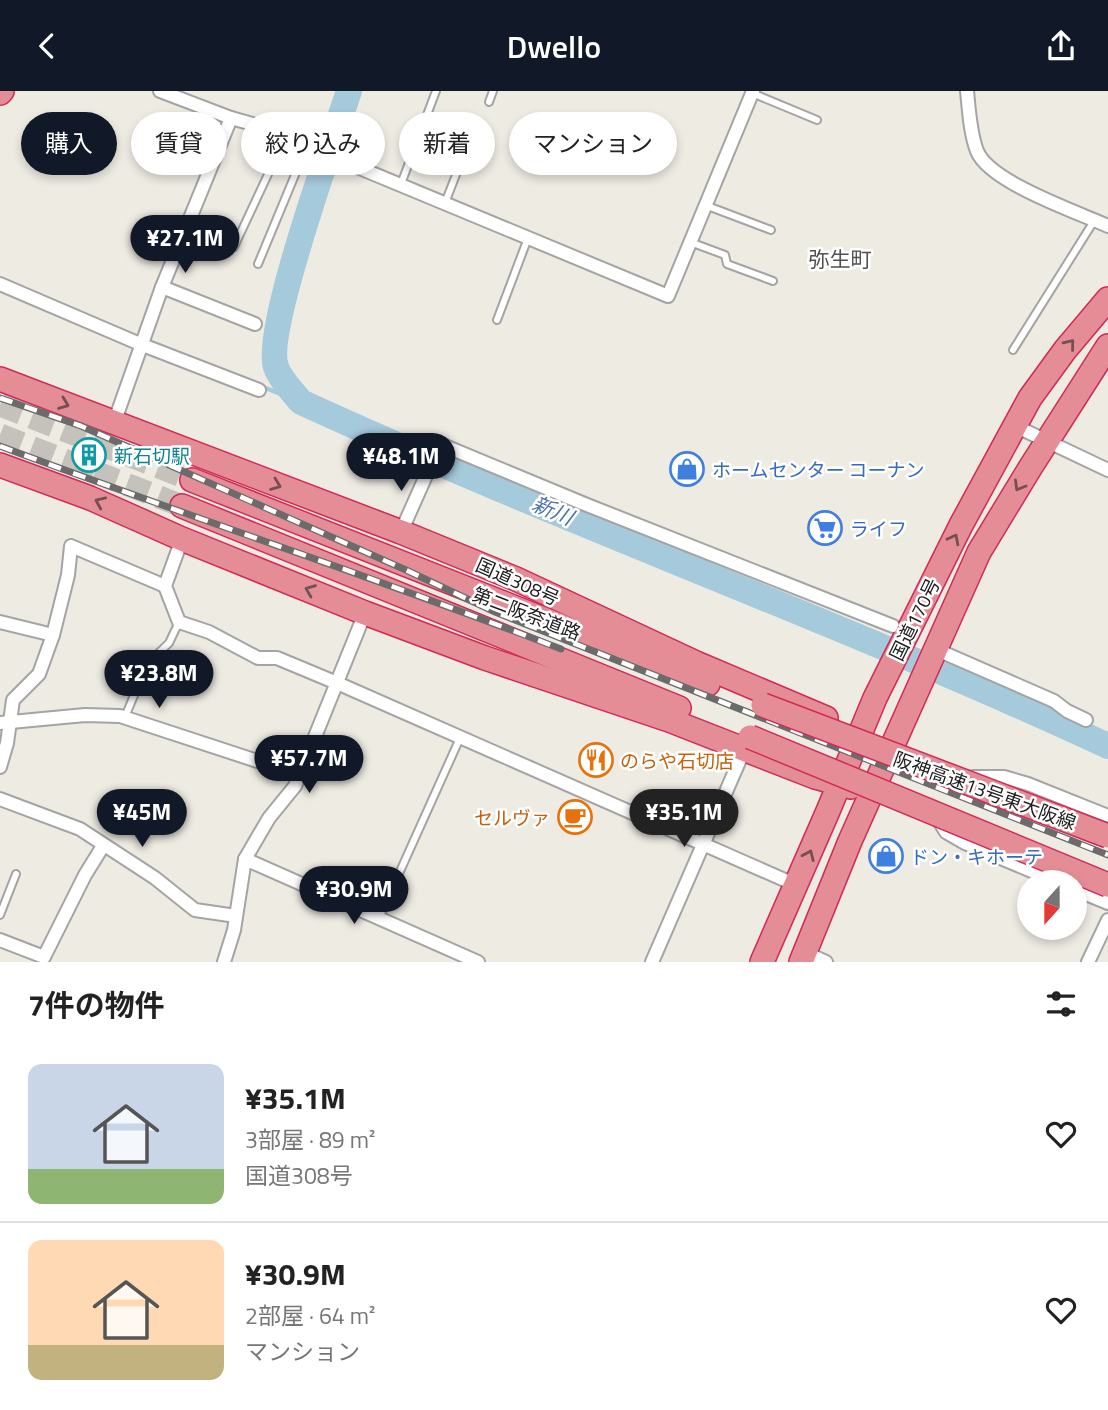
<!DOCTYPE html>
<html lang="ja">
<head>
<meta charset="utf-8">
<style>
	:root { --surface:#fff; --page:#f6f6f6; --text:#222; --muted:#767676; --line:#e0e0e0; --accent:#111827 }
	body { margin:0; font-family:"Titillium Web","Noto Sans JP",sans-serif; background:var(--page); color:var(--text); height:100vh; display:flex; flex-direction:column; font-size:26px; white-space:nowrap }
	* { box-sizing:border-box; margin:0 }
	p { font-size:23px; color:var(--muted) }
	.icon { flex:none; width:38px; height:38px; fill:none; stroke:currentColor; stroke-width:2; stroke-linecap:round; stroke-linejoin:round }
	.map { position:relative; height:871px; overflow:hidden }
	.side { display:flex; flex-direction:column; background:var(--surface); flex:1 }
	.side>* { flex:none }
	.banner { position:absolute; left:21px; top:21px; width:700px; height:63px; display:flex; gap:14px }
	.needle { width:46px; rotate:201deg }
	.fabs { position:absolute; left:1017px; top:779px; display:grid; gap:14px }
	.fabs a { display:grid; place-items:center; width:70px; height:70px; border-radius:50%; background:var(--surface); box-shadow:0 4px 10px #0003; font-size:35px }
	.price { position:absolute; translate:-50% -60px; padding:0 16px; border-radius:24px; background:var(--accent); color:#fff; font-size:23px; line-height:46px; filter:drop-shadow(0 2px 4px #0008) }
	.price::after { content:''; position:absolute; left:50%; top:42px; width:21px; height:16px; margin-left:-10px; background:inherit; clip-path:polygon(0 0,100% 0,50% 100%) }
	.price.current { background:#222; color:#fff }
	ul { padding:0; list-style:none }
	li { display:flex; align-items:center; gap:21px; height:175px; padding:0 28px }
	li+li { border-top:2px solid var(--line) }
	li span { display:grid; place-items:center; flex:none; width:196px; height:140px; border-radius:14px; color:#555 }
	li>.icon { margin-inline-start:auto }
	span .icon { width:84px; height:84px; fill:#fffc; stroke-width:1 }
	li b { font-size:30px }
	h2 { display:flex; justify-content:space-between; align-items:center; height:84px; padding:0 28px; font-size:30px }
	.tag { padding:0 24px; border-radius:32px; background:var(--surface); box-shadow:0 4px 10px #0003; font-size:24px; line-height:63px }
	.tag.current { background:var(--accent); color:#fff }
	header { display:flex; justify-content:space-between; align-items:center; height:91px; padding:0 28px; background:var(--accent); color:#fff; font-size:32px; font-weight:600 }
	.map>svg:first-child { display:block }
</style>
</head>
<body>
<header><svg class="icon" aria-label="back" viewBox="0 0 24 24"><path d="M15 5l-7 7 7 7"/></svg>Dwello<svg class="icon" aria-label="share" viewBox="0 0 24 24"><path d="M12 15V3M7 8l5-5 5 5M5 13v7h14v-7"/></svg></header>
<div class="map">
<svg width="1108" height="871" viewBox="0 0 1108 871">
	<rect width="100%" height="100%" fill="#eeebe3"/>
	<g fill="none" stroke-linecap="round" stroke-linejoin="round">
		<!-- stream -->
		<path stroke="#a5cadb" stroke-width="4.5" d="M263,296L301,311"/>
		<!-- river -->
		<path stroke="#a5cadb" stroke-width="26" d="M349,0C334,46 263,241 276,276C280,288 293,301 301,311C567,433 843,532 1108,655"/>
		<!-- street-tunnel -->
		<path stroke="#c4c2bb" stroke-width="12" stroke-dasharray="12 6" stroke-linecap="butt" d="M79,402L108,330"/>
		<!-- highway-tunnel -->
		<g stroke="#c4c2bb" stroke-width="23" stroke-dasharray="23 11" stroke-linecap="butt">
			<path d="M0,314L192,389"/>
			<path d="M0,344L182,415"/>
		</g>
		<!-- lane casing -->
		<g stroke="#a4a4a4" stroke-width="10">
			<g id="lane">
				<path d="M752,2L817,29"/>
				<path d="M489,11L493,0"/>
				<path d="M401,93L436,0"/>
				<path d="M445,112L475,35"/>
				<path d="M705,114L771,139"/>
				<path d="M690,151L725,164L727,173L773,190"/>
				<path d="M234,156L285,47"/>
				<path d="M258,173L307,55"/>
				<path d="M497,229L528,147"/>
				<path d="M1013,259L1094,130"/>
				<path d="M125,626L147,573L169,552L179,531"/>
				<path d="M0,824L16,783"/>
				<path d="M379,827L460,647"/>
			</g>
		</g>
		<!-- street casing -->
		<g stroke="#a4a4a4" stroke-width="16">
			<g id="street">
				<path d="M160,0L231,27L256,34L668,205L753,0"/>
				<path d="M967,0C969,19 970,42 977,60C989,91 1077,121 1108,135"/>
				<path d="M0,193L140,253L259,299"/>
				<path d="M162,196L255,233"/>
				<path d="M114,332L162,196L231,27"/>
				<path d="M1015,335L1108,379"/>
				<path d="M401,441L440,353L587,414L893,535"/>
				<path d="M182,448L165,495L179,531L209,541L258,567H277L337,592L796,794"/>
				<path d="M0,531L53,544"/>
				<path d="M935,558L1054,610L1067,620L1086,629"/>
				<path d="M0,632L85,624L120,625L300,684"/>
				<path d="M0,676L7,652L13,609L39,583L53,544L68,484L71,455L165,495"/>
				<path d="M973,686H1004L1028,693L1108,725"/>
				<path d="M0,708L80,738L155,787L195,819L236,825"/>
				<path d="M938,728L946,741L965,752L1058,791"/>
				<path d="M245,768L478,871"/>
				<path d="M1074,798L1108,812"/>
				<path d="M0,849L44,866L85,784L103,755"/>
				<path d="M804,861L826,871"/>
				<path d="M224,871L234,839L245,768L269,727L295,695L365,522"/>
				<path d="M652,871L745,657"/>
				<path d="M1088,871L1108,829"/>
			</g>
		</g>
		<!-- highway casing -->
		<g stroke="#d32956" stroke-width="26">
			<g id="highway">
				<path d="M0,2L2,0"/>
				<path d="M0,288L401,441L516,488L696,572L826,627"/>
				<path d="M0,374L90,407L182,448L365,522L485,567L669,629L815,686L851,696"/>
				<path d="M192,389L708,593"/>
				<path d="M182,415L679,617"/>
				<path d="M762,871L828,720L875,607L961,434L1030,307L1065,259L1108,208"/>
				<path d="M801,871L850,750L979,461L1030,377L1108,255"/>
			</g>
		</g>
		<!-- lane -->
		<use href="#lane" stroke="#fff" stroke-width="6"/>
		<!-- street -->
		<use href="#street" stroke="#fff" stroke-width="12"/>
		<!-- highway -->
		<use href="#highway" stroke="#e48d96" stroke-width="23"/>
		<!-- rail casing -->
		<g stroke="#6b6b6b" stroke-width="7">
			<g id="rail">
				<path d="M0,307L81,335L406,479L495,521L1108,764"/>
				<path d="M0,355C186,425 375,486 561,558"/>
			</g>
		</g>
		<!-- rail -->
		<use href="#rail" stroke="#fff" stroke-width="4.5" stroke-dasharray="13" stroke-linecap="butt"/>
		<!-- highway-bridge casing -->
		<g stroke="#d32956" stroke-width="26" stroke-linecap="butt">
			<g id="highway-bridge">
				<path d="M763,614L1108,745"/>
				<path d="M750,646L1108,794"/>
			</g>
		</g>
		<!-- highway-bridge -->
		<use href="#highway-bridge" stroke="#e48d96" stroke-width="23"/>
	</g>
	<!-- one-way arrows -->
	<defs><path id="oneway-chevron" d="M-2-3.5L2.5 0L-2 3.5" fill="none" stroke-width="1.6" stroke-linecap="round" stroke-linejoin="round" transform="scale(1.75)"/></defs>
	<g stroke="#774f53">
		<use href="#oneway-chevron" transform="translate(1070 253) rotate(-51)"/>
		<use href="#oneway-chevron" transform="translate(64 313) rotate(21)"/>
		<use href="#oneway-chevron" transform="translate(276 394) rotate(21)"/>
		<use href="#oneway-chevron" transform="translate(1019 395) rotate(120)"/>
		<use href="#oneway-chevron" transform="translate(100 411) rotate(-156)"/>
		<use href="#oneway-chevron" transform="translate(954 448) rotate(-63)"/>
		<use href="#oneway-chevron" transform="translate(310 499) rotate(-158)"/>
		<use href="#oneway-chevron" transform="translate(809 764) rotate(-66)"/>
	</g>
	<!-- icons -->
	<defs>
		<g id="building-ring" transform="scale(1.75)"><circle r="9.5" fill="#fff" stroke="#0f9aa8" stroke-width="1.5"/><path d="M-4-6H4V6H1V3H-1V6H-4ZM-2.5-4.3h1.7v1.8h-1.7ZM.8-4.3h1.7v1.8H.8ZM-2.5-1h1.7V.8h-1.7ZM.8-1h1.7V.8H.8Z" fill="#0f9aa8"/></g>
		<g id="shop-ring" transform="scale(1.75)"><circle r="9.5" fill="#fff" stroke="#3f7fe0" stroke-width="1.5"/><path d="M-5-2.5h2.3a2.7 3.5 0 0 1 5.4 0H5L5.5 6h-11ZM-1.5-2.5h3a1.5 2.3 0 0 0-3 0Z" fill="#3f7fe0"/></g>
		<g id="supermarket-ring" transform="scale(1.75)"><circle r="9.5" fill="#fff" stroke="#3f7fe0" stroke-width="1.5"/><path d="M-6-5.5h2.5l.6 2H6L4.5 2H-2.5L-4.4-4H-6ZM-1.5 3.2a1.3 1.3 0 1 0 .1 0ZM3 3.2a1.3 1.3 0 1 0 .1 0Z" fill="#3f7fe0"/></g>
		<g id="restaurant-ring" transform="scale(1.75)"><circle r="9.5" fill="#fff" stroke="#e8710a" stroke-width="1.5"/><path d="M-5-6h1v4h1v-4h1v4h1v-4h1v5L-1.5 .5V6h-2V.5L-5-1ZM5-6V6H3V1.5H1.5Q1.5-4 5-6Z" fill="#e8710a"/></g>
		<g id="cafe-ring" transform="scale(1.75)"><circle r="9.5" fill="#fff" stroke="#e8710a" stroke-width="1.5"/><path d="M-5.5-4.5H6V0H3Q3 3.5 0 3.5H-2.5Q-5.5 3.5-5.5 0ZM3-3.2v2h1.7v-2ZM-6 4.5H4V6H-6Z" fill="#e8710a"/></g>
	</defs>
	<g fill-rule="evenodd">
		<use href="#building-ring" x="89" y="364"/>
		<use href="#shop-ring" x="687" y="378"/>
		<use href="#supermarket-ring" x="825" y="437"/>
		<use href="#restaurant-ring" x="596" y="669"/>
		<use href="#cafe-ring" x="575" y="726"/>
		<use href="#shop-ring" x="886" y="765"/>
	</g>
	<g text-anchor="middle" dominant-baseline="central" stroke-width="5" stroke-linejoin="round" paint-order="stroke">
		<!-- culture labels -->
		<g font-size="19" fill="#0d838f" stroke="#fff" text-anchor="start">
			<text x="114" y="364">新石切駅</text>
		</g>
		<!-- shop labels -->
		<g font-size="19" fill="#366cbe" stroke="#fff" text-anchor="start">
			<text x="712" y="378">ホームセンター コーナン</text>
			<text x="850" y="437">ライフ</text>
			<text x="910" y="765">ドン・キホーテ</text>
		</g>
		<!-- street labels -->
		<g font-size="19" fill="#1d1d1d" stroke="#fff">
			<text transform="translate(518 490) rotate(24)">国道308号</text>
			<text transform="translate(527 522) rotate(21)">第二阪奈道路</text>
			<text transform="translate(914 528) rotate(-64)">国道170号</text>
			<text transform="translate(985 699) rotate(20)">阪神高速13号東大阪線</text>
		</g>
		<!-- food labels -->
		<g font-size="19" fill="#c56008" stroke="#fff" text-anchor="start">
			<text x="620" y="669">のらや石切店</text>
			<text x="550" y="726" text-anchor="end">セルヴァ</text>
		</g>
		<!-- neighbourhood labels -->
		<g font-size="21" fill="#505050" stroke="#fff">
			<text x="840" y="168">弥生町</text>
		</g>
		<!-- water labels -->
		<g font-size="21" font-style="italic" fill="#4c74aa" stroke="#fff">
			<text transform="translate(553 419) rotate(23)">新川</text>
		</g>
	</g>
</svg>
<div class="fabs">
<a><svg class="needle" viewBox="-14 -14 28 28"><path d="M0-13l5 13h-10z" fill="#e53935"/><path d="M0 13l5-13h-10z" fill="#767676"/></svg></a>
</div>
<b class="price" style="left:185px;top:184px">¥27.1M</b>
<b class="price" style="left:401px;top:402px">¥48.1M</b>
<b class="price" style="left:159px;top:619px">¥23.8M</b>
<b class="price" style="left:309px;top:704px">¥57.7M</b>
<b class="price" style="left:142px;top:758px">¥45M</b>
<b class="price current" style="left:684px;top:758px">¥35.1M</b>
<b class="price" style="left:354px;top:835px">¥30.9M</b>
<div class="banner">
<a class="tag current">購入</a>
<a class="tag">賃貸</a>
<a class="tag">絞り込み</a>
<a class="tag">新着</a>
<a class="tag">マンション</a>
</div>
</div>
<section class="side">
<h2>7件の物件<svg class="icon" aria-label="filters" viewBox="0 0 24 24"><path d="M4 7h16M4 17h16"/><circle cx="9" cy="7" r="2"/><circle cx="15" cy="17" r="2"/></svg></h2>
<ul>
<li><span style="background:linear-gradient(#c9d6e8 75%,#8fb573 0)"><svg class="icon" aria-label="home" viewBox="0 0 24 24"><path d="M3 11l9-7 9 7M6 9v11h12V9"/></svg></span><div><b>¥35.1M</b><p>3部屋 · 89 m²</p><p>国道308号</p></div><svg class="icon" aria-label="heart" viewBox="0 0 24 24"><path d="M12 20l-8-8c-3-5 5-10 8-4 3-6 11-1 8 4z"/></svg></li>
<li><span style="background:linear-gradient(#ffd9b3 75%,#c2b280 0)"><svg class="icon" aria-label="home" viewBox="0 0 24 24"><path d="M3 11l9-7 9 7M6 9v11h12V9"/></svg></span><div><b>¥30.9M</b><p>2部屋 · 64 m²</p><p>マンション</p></div><svg class="icon" aria-label="heart" viewBox="0 0 24 24"><path d="M12 20l-8-8c-3-5 5-10 8-4 3-6 11-1 8 4z"/></svg></li>
</ul>
</section>
</body>
</html>
